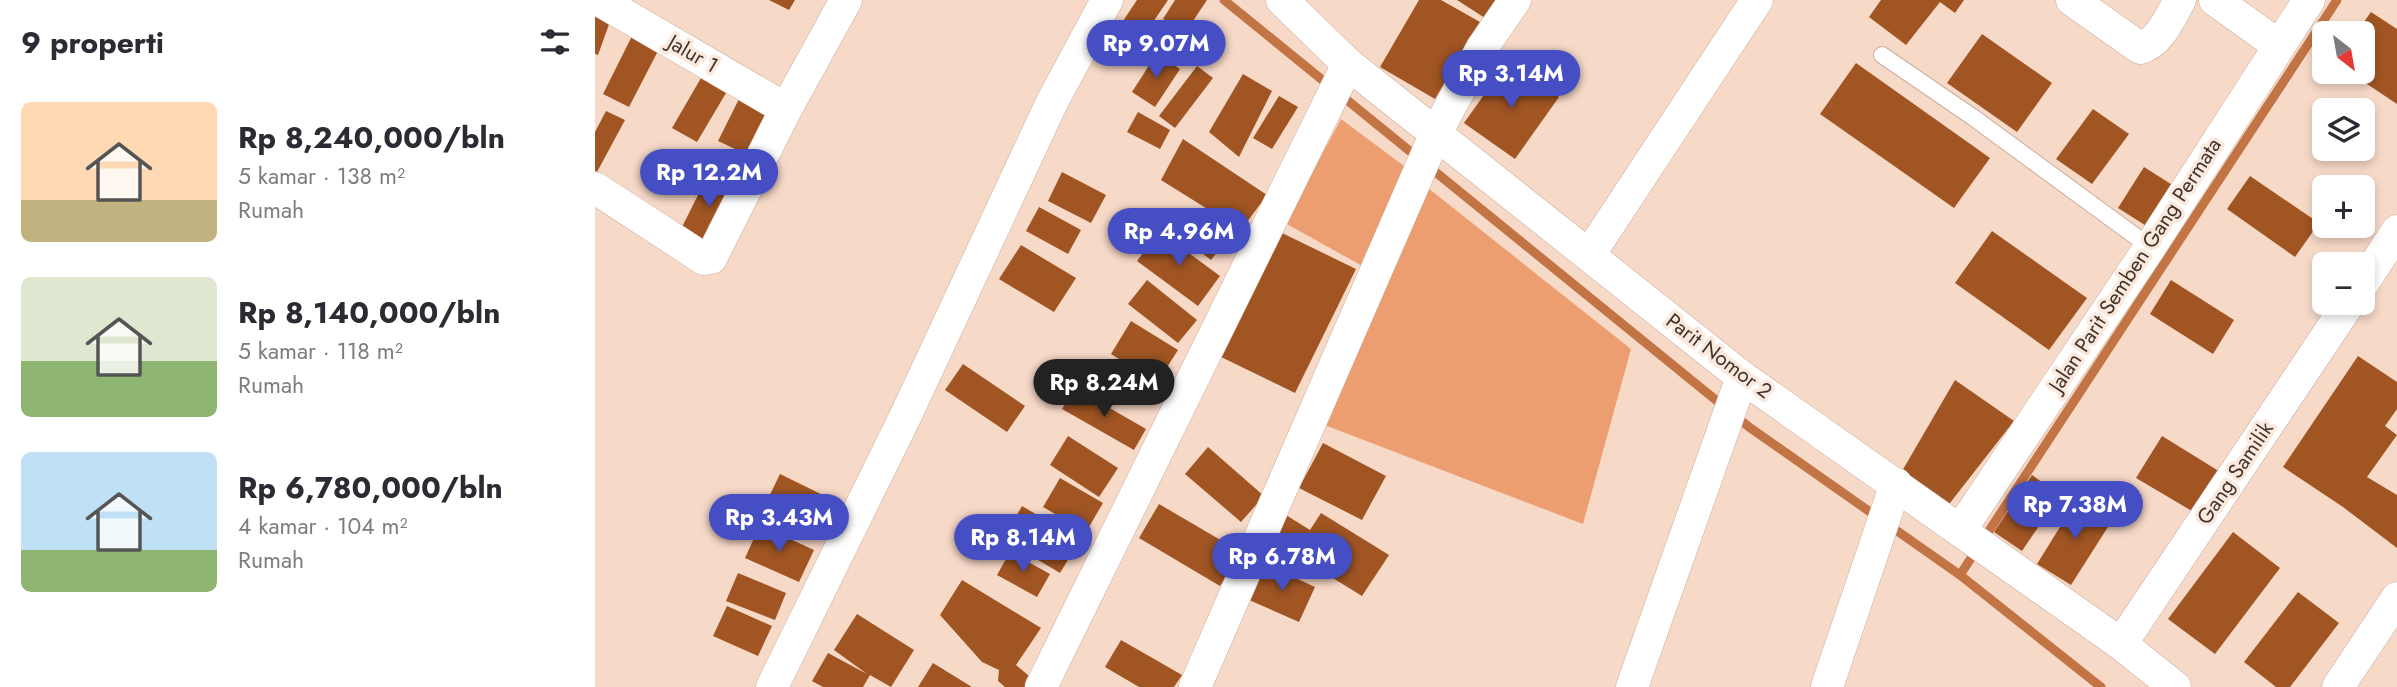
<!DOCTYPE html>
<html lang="id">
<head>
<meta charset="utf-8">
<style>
	:root { --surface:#fff; --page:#f7f7f7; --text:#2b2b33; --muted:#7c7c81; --accent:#454ec3 }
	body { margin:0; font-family:Jost,sans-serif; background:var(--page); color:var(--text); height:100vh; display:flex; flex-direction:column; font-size:26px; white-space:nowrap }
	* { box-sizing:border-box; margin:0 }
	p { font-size:23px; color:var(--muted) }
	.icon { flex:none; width:38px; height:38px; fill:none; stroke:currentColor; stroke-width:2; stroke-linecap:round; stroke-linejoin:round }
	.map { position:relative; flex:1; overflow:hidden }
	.side { display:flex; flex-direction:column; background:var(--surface); width:595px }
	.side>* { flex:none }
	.needle { width:46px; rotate:149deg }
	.controls { position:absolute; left:1717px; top:21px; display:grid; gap:14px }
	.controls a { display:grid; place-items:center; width:63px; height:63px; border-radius:10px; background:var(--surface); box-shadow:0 4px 10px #0003; font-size:35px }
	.price { position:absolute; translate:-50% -60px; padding:0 16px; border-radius:24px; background:var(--accent); color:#fff; font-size:23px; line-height:46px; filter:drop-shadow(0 2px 4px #0008) }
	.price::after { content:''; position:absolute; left:50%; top:42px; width:21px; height:16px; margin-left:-10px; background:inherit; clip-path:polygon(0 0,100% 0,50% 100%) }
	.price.on { background:#222; color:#fff }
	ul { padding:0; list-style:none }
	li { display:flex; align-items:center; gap:21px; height:175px; padding:0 21px }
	li span { display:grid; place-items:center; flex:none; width:196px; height:140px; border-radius:10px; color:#555 }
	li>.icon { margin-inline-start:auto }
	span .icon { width:84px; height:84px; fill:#fffc; stroke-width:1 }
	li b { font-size:30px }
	h2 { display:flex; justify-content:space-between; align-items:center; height:84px; padding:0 21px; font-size:30px }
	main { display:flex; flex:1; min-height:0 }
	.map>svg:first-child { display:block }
</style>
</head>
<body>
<main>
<section class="side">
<h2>9 properti<svg class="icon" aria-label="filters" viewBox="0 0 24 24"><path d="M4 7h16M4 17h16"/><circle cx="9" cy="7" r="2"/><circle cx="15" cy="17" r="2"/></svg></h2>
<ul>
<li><span style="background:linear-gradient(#ffd9b3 70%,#c2b280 0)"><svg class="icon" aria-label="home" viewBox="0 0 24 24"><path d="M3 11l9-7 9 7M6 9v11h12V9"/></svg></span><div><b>Rp 8,240,000/bln</b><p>5 kamar · 138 m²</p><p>Rumah</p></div></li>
<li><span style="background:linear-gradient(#dfe7d0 60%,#8fb573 0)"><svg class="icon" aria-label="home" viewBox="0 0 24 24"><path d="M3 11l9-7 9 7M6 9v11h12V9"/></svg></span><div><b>Rp 8,140,000/bln</b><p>5 kamar · 118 m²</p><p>Rumah</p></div></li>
<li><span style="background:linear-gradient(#bfe0f5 70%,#8fb573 0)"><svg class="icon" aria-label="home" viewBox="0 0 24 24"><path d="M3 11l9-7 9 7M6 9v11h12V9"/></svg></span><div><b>Rp 6,780,000/bln</b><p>4 kamar · 104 m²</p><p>Rumah</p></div></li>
</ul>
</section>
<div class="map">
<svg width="1802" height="687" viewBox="0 0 1802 687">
	<rect width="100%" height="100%" fill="#f7d9c8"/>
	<!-- green -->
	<g fill="#ed9e70">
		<path d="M746,119L809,166L771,268L690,223Z"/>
		<path d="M833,188L1036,349L988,524L727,424Z"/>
	</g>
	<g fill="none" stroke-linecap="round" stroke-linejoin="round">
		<!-- stream -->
		<g stroke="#c27444" stroke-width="9">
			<path d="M629,0L1154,427L1365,575L1506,687"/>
			<path d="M1365,575L1742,0"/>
		</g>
	</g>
	<!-- building -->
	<g fill="#a05523">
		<path d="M174,0H200L194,10Z"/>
		<path d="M542,0H573L531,62L510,48Z"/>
		<path d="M580,0H612L590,33L568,19Z"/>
		<path d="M824,0H846L885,22L840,99L785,67Z"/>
		<path d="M862,0H901L890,18Z"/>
		<path d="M1286,0H1369L1360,13L1345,2L1311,45L1274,17Z"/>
		<path d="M0,10L17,16L3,55L0,54Z"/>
		<path d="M1776,12L1802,29V104L1754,72H1768V33H1761Z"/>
		<path d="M1387,34L1457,83L1422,132L1352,83Z"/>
		<path d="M37,36L64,49L34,107L8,94Z"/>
		<path d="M562,53L585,69L560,107L537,92Z"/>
		<path d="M913,61L964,97L920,159L869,123Z"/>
		<path d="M1261,63L1395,158L1359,208L1225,114Z"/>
		<path d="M602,66L618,78L580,128L564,116Z"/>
		<path d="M648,74L677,91L644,157L614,132Z"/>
		<path d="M106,78L131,93L102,142L77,128Z"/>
		<path d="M684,96L703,107L677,149L658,138Z"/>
		<path d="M144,99L176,114L155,156L123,141Z"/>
		<path d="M1498,109L1534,134L1497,184L1461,159Z"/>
		<path d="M11,111L30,120L2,172L0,171V132Z"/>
		<path d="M543,112L575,130L565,149L532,132Z"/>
		<path d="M588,139L672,195L646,230L566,180Z"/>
		<path d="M1549,167L1579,186L1553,227L1523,208Z"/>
		<path d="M467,172L511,195L496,223L453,201Z"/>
		<path d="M114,173L143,186L114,245L85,231Z"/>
		<path d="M1655,176L1724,223L1700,257L1632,209Z"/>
		<path d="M444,207L486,230L473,254L431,231Z"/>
		<path d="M596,210L633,238L616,260L578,231Z"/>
		<path d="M564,231L625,276L603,306L542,261Z"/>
		<path d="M1397,231L1492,298L1454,350L1360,283Z"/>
		<path d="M685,232L761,269L700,393L624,356Z"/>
		<path d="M426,245L481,278L459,312L404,279Z"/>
		<path d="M552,280L602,320L583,343L533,304Z"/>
		<path d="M1576,280L1639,320L1618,354L1555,314Z"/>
		<path d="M536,321L583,350L562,383L516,354Z"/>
		<path d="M1763,356L1802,382V409L1790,426L1802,435L1772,477L1802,495V548L1748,507L1688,467Z"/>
		<path d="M368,364L430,406L412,432L350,390Z"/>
		<path d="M1360,380L1419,421L1351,508L1303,478Z"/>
		<path d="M480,388L551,429L539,450L467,409Z"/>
		<path d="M473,436L523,468L504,497L455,465Z"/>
		<path d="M1567,436L1627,473L1602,514L1541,478Z"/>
		<path d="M728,443L791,476L767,520L704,488Z"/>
		<path d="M613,447L669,496L646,522L590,474Z"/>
		<path d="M185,474L236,499L220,531L169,507Z"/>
		<path d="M1437,475L1465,495L1427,551L1399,532Z"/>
		<path d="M465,478L508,503L491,532L448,507Z"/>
		<path d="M1483,498L1518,519L1476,585L1442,564Z"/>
		<path d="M564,504L646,552L625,586L544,538Z"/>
		<path d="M427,506L485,540L465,573L408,539Z"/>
		<path d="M726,513L794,555L767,596L676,540L691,515L715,530Z"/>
		<path d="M165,525L219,550L204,582L150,558Z"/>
		<path d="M1638,532L1685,568L1620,654L1573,619Z"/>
		<path d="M415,552L455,574L442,597L402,575Z"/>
		<path d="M670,564L720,587L704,622L654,600Z"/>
		<path d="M143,573L191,593L180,620L131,601Z"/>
		<path d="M367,580L446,628L421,665L440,681L435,687H410L403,681L404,670L387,662L345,615Z"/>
		<path d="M1703,592L1744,623L1695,687H1681L1649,662Z"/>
		<path d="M132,606L177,626L163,656L118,636Z"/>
		<path d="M262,614L319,650L296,687L275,675L268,687H228L217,681L233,653L272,674L239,650Z"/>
		<path d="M526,640L587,675L579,687H544L510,667Z"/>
		<path d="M338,663L377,687H323Z"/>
	</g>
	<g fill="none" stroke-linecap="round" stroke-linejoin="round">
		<!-- service casing -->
		<g stroke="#cbad9d" stroke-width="18">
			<path id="service" d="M1287,55L1379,118L1555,247"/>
		</g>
		<!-- minor casing -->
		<g stroke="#cbad9d" stroke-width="33">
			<g id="minor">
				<path d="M4,0L191,109"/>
				<path d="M687,0L753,64L1147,377L1526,644L1580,687"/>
				<path d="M1477,0L1545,48C1565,43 1575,17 1585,0"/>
				<path d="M1620,0L1683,45"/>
				<path d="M0,188L109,259L116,258L191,109L251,0"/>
				<path d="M994,255L1162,0"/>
				<path d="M1768,283L1802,231"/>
				<path d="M1366,529L1555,247L1714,0"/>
				<path d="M1526,644L1754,303"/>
				<path d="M177,687L310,417L457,102L512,0"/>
				<path d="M446,687L753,64"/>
				<path d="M600,687L841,133L887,48L920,0"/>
				<path d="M1037,687L1147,377"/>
				<path d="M1232,687L1301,484"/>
				<path d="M1743,687L1802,598"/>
			</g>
		</g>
		<!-- service -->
		<use href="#service" stroke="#fff" stroke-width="16"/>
		<!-- minor -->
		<use href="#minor" stroke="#fff" stroke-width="32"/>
	</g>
	<g text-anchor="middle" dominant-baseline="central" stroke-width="7" stroke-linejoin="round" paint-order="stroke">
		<!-- street labels -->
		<g font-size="21" fill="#40342d" stroke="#fbe9de">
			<text transform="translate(98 54) rotate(30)">Jalur 1</text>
			<text transform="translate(1540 265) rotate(-57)">Jalan Parit Semben Gang Permata</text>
			<text transform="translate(1124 356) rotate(37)">Parit Nomor 2</text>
			<text transform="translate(1640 473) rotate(-56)">Gang Samilik</text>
		</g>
	</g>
</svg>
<div class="controls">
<a><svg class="needle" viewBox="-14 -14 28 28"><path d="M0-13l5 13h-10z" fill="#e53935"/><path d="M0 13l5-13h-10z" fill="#7c7c81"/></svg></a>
<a><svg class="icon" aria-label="layers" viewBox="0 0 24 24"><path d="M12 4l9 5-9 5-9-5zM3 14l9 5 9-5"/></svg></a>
<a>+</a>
<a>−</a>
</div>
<b class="price" style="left:561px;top:80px">Rp 9.07M</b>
<b class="price" style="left:916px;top:110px">Rp 3.14M</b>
<b class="price" style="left:114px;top:209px">Rp 12.2M</b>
<b class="price" style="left:584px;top:268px">Rp 4.96M</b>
<b class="price on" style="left:509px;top:419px">Rp 8.24M</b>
<b class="price" style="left:1480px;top:541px">Rp 7.38M</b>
<b class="price" style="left:184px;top:554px">Rp 3.43M</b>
<b class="price" style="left:428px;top:574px">Rp 8.14M</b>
<b class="price" style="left:687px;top:593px">Rp 6.78M</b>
</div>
</main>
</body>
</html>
